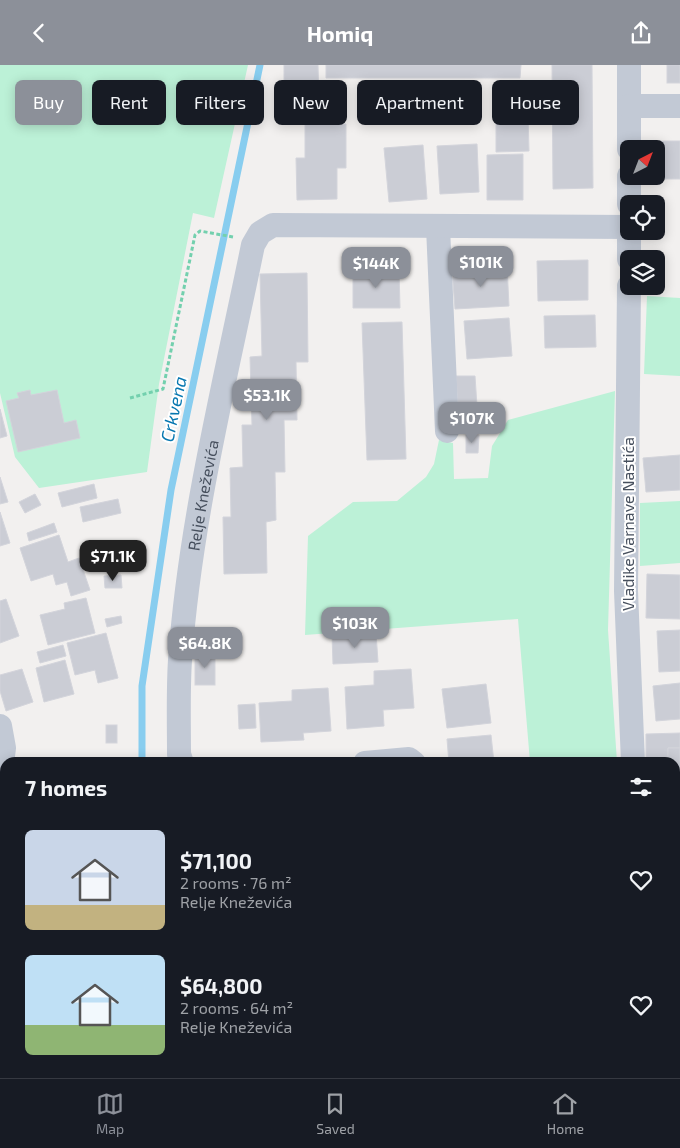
<!DOCTYPE html>
<html lang="en">
<head>
<meta charset="utf-8">
<style>
	:root { --surface:#171b24; --page:#20242c; --text:#f1f3f6; --muted:#9ea1a6; --line:#363941; --accent:#8c9099 }
	body { margin:0; font-family:"Exo 2",sans-serif; background:var(--page); color:var(--text); height:100vh; display:flex; flex-direction:column; font-size:19px; white-space:nowrap }
	* { box-sizing:border-box; margin:0 }
	p { font-size:16px; color:var(--muted) }
	.icon { flex:none; width:28px; height:28px; fill:none; stroke:currentColor; stroke-width:2; stroke-linecap:round; stroke-linejoin:round }
	.map { position:relative; flex:1; overflow:hidden }
	.panel { position:absolute; left:0px; top:692px; width:680px; height:321px; display:flex; flex-direction:column; background:var(--surface); border-radius:15px 15px 0 0; box-shadow:0 2px 12px #0003 }
	.panel>* { flex:none }
	.top-card { position:absolute; left:15px; top:15px; width:650px; height:45px; display:flex; gap:10px }
	.needle { width:32px; rotate:42deg }
	.buttons { position:absolute; left:620px; top:75px; display:grid; gap:10px }
	.buttons a { display:grid; place-items:center; width:45px; height:45px; border-radius:8px; background:var(--surface); box-shadow:0 2px 12px #0003; font-size:25px }
	.price { position:absolute; translate:-50% -42px; padding:0 11px; border-radius:10px; background:var(--accent); color:#fff; font-size:16px; line-height:32px; filter:drop-shadow(0 1px 2px #0008) }
	.price::after { content:''; position:absolute; left:50%; top:30px; width:15px; height:11px; margin-left:-8px; background:inherit; clip-path:polygon(0 0,100% 0,50% 100%) }
	.price.active { background:#222; color:#fff }
	ul { padding:0; list-style:none }
	li { display:flex; align-items:center; gap:15px; height:125px; padding:0 25px }
	li span { display:grid; place-items:center; flex:none; width:140px; height:100px; border-radius:8px; color:#555 }
	li>.icon { margin-inline-start:auto }
	span .icon { width:60px; height:60px; fill:#fffc; stroke-width:1 }
	li b { font-size:21px }
	h2 { display:flex; justify-content:space-between; align-items:center; height:60px; padding:0 25px; font-size:21px }
	.tag { padding:0 18px; border-radius:8px; background:var(--surface); box-shadow:0 2px 12px #0003; font-size:18px; line-height:45px }
	.tag.active { background:var(--accent); color:#fff }
	header { display:flex; justify-content:space-between; align-items:center; height:65px; padding:0 25px; background:var(--accent); color:#fff; font-size:22px; font-weight:700 }
	.tabs { display:flex; justify-content:space-around; align-items:center; height:70px; border-top:1px solid var(--line); background:var(--surface); font-size:14px; color:var(--muted) }
	.tabs a { display:grid; justify-items:center; gap:2px }
	.tabs .active { color:var(--accent) }
	.map>svg:first-child { display:block }
</style>
</head>
<body>
<header><svg class="icon" aria-label="back" viewBox="0 0 24 24"><path d="M15 5l-7 7 7 7"/></svg>Homiq<svg class="icon" aria-label="share" viewBox="0 0 24 24"><path d="M12 15V3M7 8l5-5 5 5M5 13v7h14v-7"/></svg></header>
<div class="map">
<svg width="680" height="1013" viewBox="0 0 680 1013">
	<rect width="100%" height="100%" fill="#f2f0ef"/>
	<!-- green -->
	<g fill="#bcf1d7">
		<path d="M0,0H248L214,153L193,148L159,319L147,407L39,423L15,392L0,328Z"/>
		<path d="M647,231L680,233V311L644,309Z"/>
		<path d="M615,326L608,565L617,697H530L518,554L305,570L308,471L353,437L397,436L426,412L434,399L439,375L453,378L454,414L488,413L492,381L508,355Z"/>
		<path d="M680,436V498L640,501V438Z"/>
		<rect x="578" y="1009" width="61" height="4"/>
	</g>
	<g fill="none" stroke-linecap="round" stroke-linejoin="round">
		<!-- stream -->
		<g stroke="#88cdef" stroke-width="7">
			<path d="M142,698V621L171,425L260,0"/>
			<path d="M147,1009V1013"/>
		</g>
	</g>
	<!-- building -->
	<g fill="#cbcdd5" stroke="#d3d4db">
		<path d="M284,0H318L319,34H284Z"/>
		<path d="M326,0H521L520,13H326Z"/>
		<path d="M552,0H592L593,123L553,124Z"/>
		<rect x="667" y="0" width="13" height="18"/>
		<path d="M496,49H528L529,86L496,87Z"/>
		<path d="M305,59H346V103H337V134L297,135L296,93H305Z"/>
		<rect x="659" y="76" width="21" height="38"/>
		<path d="M477,79L479,127L440,129L437,81Z"/>
		<path d="M423,80L427,134L389,137L384,83Z"/>
		<path d="M523,89V135H487V90Z"/>
		<path d="M588,195V235L538,236L537,196Z"/>
		<path d="M507,201L509,241L455,244L452,205Z"/>
		<path d="M399,205L400,243H353V206Z"/>
		<path d="M307,208L308,297H296L297,355H284L285,407H275L276,455L266,457L267,508L224,509L223,452H231L230,403L243,402L242,360H252L250,292L262,291L260,209Z"/>
		<path d="M595,250L596,282L545,283L544,251Z"/>
		<path d="M509,253L512,291L467,294L464,256Z"/>
		<path d="M402,257L406,394L367,395L362,258Z"/>
		<path d="M456,311H475L477,341L458,342Z"/>
		<path d="M30,325L31,330L57,325L64,358L76,355L80,373L18,387L6,336L19,333L17,328Z"/>
		<path d="M0,344L7,371L0,373Z"/>
		<path d="M466,370H479L478,388H466Z"/>
		<path d="M680,390V425L646,427L643,393Z"/>
		<path d="M0,412L8,437L0,439Z"/>
		<path d="M94,419L97,433L62,442L58,428Z"/>
		<path d="M35,429L41,440L25,448L19,437Z"/>
		<path d="M118,434L121,448L83,457L80,442Z"/>
		<path d="M0,447L10,478L0,481Z"/>
		<path d="M54,458L57,467L29,476L27,468Z"/>
		<path d="M59,470L68,497L79,493L90,525L71,531L67,517L56,520L53,509L31,516L20,483Z"/>
		<path d="M647,509L680,510V554L646,553Z"/>
		<path d="M121,510L122,523H105L104,511Z"/>
		<path d="M86,533L95,568L48,580L40,550L65,544L64,538Z"/>
		<path d="M6,534L19,571L0,578V536Z"/>
		<path d="M121,551L122,558L107,562L105,554Z"/>
		<path d="M680,565V606L659,607L657,566Z"/>
		<path d="M106,568L118,613L98,618L95,605L75,610L67,578Z"/>
		<path d="M376,568L378,597L333,599L332,570Z"/>
		<path d="M63,580L66,591L40,598L37,587Z"/>
		<rect x="195" y="588" width="20" height="32"/>
		<path d="M65,595L74,629L44,637L36,603Z"/>
		<path d="M22,604L33,637L6,646L0,626V610Z"/>
		<path d="M411,604L414,643L383,645L384,661L347,664L345,622L374,620V606Z"/>
		<path d="M680,618V654L656,656L653,621Z"/>
		<path d="M486,619L491,658L447,663L442,624Z"/>
		<path d="M328,623L331,666L303,668L304,675L261,677L259,638L292,636V625Z"/>
		<path d="M255,639L256,663L239,664L238,640Z"/>
		<rect x="106" y="660" width="11" height="18"/>
		<path d="M680,668V683H668V698H646V669Z"/>
		<path d="M491,670L494,698H449L447,674Z"/>
		<path d="M668,683H680V720H675V698H668Z"/>
		<path d="M675,732H680V775L675,776Z"/>
		<path d="M675,881H680V904L679,905Z"/>
		<path d="M680,928V955L675,956V929Z"/>
		<path d="M680,976V1013H675V977Z"/>
		<path d="M23,1009H74L75,1013H24Z"/>
		<path d="M79,1009H108V1013H80Z"/>
		<path d="M206,1009H264V1010L250,1011V1013H206Z"/>
		<path d="M280,1009H323V1012L280,1011Z"/>
		<rect x="363" y="1009" width="39" height="4"/>
		<rect x="469" y="1009" width="45" height="4"/>
		<path d="M522,1009H543V1010L522,1012Z"/>
	</g>
	<g fill="none" stroke-linecap="round" stroke-linejoin="round">
		<!-- path -->
		<path stroke="#73d0ae" stroke-width="3" stroke-dasharray="4 2.5" stroke-linecap="butt" d="M130,333L163,324L195,170L200,166L233,172"/>
		<!-- minor -->
		<g stroke="#c2c9d5" stroke-width="24">
			<path d="M629,0V84"/>
			<path d="M629,41H680"/>
			<path d="M629,111V139"/>
			<path d="M438,162L447,366"/>
			<path d="M629,194V166"/>
			<path d="M629,221L626,526L633,698"/>
			<path d="M0,661L4,683L0,714"/>
			<path id="s1" d="M182,698L179,689C179,658 178,626 180,595C190,455 225,317 253,180L260,168L273,160L629,162"/>
			<path d="M365,698L409,694L414,698"/>
			<path d="M0,851L5,872"/>
			<path d="M0,994L5,991"/>
			<path d="M447,1009V1013"/>
			<path d="M653,1009V1013"/>
		</g>
	</g>
	<g text-anchor="middle" dominant-baseline="central" stroke-width="4" stroke-linejoin="round" paint-order="stroke">
		<!-- street labels -->
		<g font-size="16" fill="#47505e" stroke="#fff">
			<text stroke="none"><textPath href="#s1" startOffset="270">Relje Kneževića</textPath></text>
			<text transform="translate(627 459) rotate(-90)">Vladike Varnave Nastića</text>
		</g>
		<!-- water labels -->
		<g font-size="18" font-style="italic" fill="#0777b0" stroke="#fff">
			<text transform="translate(173 344) rotate(-78)">Crkvena</text>
		</g>
	</g>
</svg>
<div class="buttons">
<a><svg class="needle" viewBox="-14 -14 28 28"><path d="M0-13l5 13h-10z" fill="#e53935"/><path d="M0 13l5-13h-10z" fill="#9ea1a6"/></svg></a>
<a><svg class="icon" aria-label="locate" viewBox="0 0 24 24"><circle cx="12" cy="12" r="6"/><path d="M12 2v4M12 18v4M2 12h4M18 12h4"/></svg></a>
<a><svg class="icon" aria-label="layers" viewBox="0 0 24 24"><path d="M12 4l9 5-9 5-9-5zM3 14l9 5 9-5"/></svg></a>
</div>
<b class="price" style="left:481px;top:223px">$101K</b>
<b class="price" style="left:376px;top:224px">$144K</b>
<b class="price" style="left:267px;top:356px">$53.1K</b>
<b class="price" style="left:472px;top:379px">$107K</b>
<b class="price active" style="left:113px;top:517px">$71.1K</b>
<b class="price" style="left:355px;top:584px">$103K</b>
<b class="price" style="left:205px;top:604px">$64.8K</b>
<div class="top-card">
<a class="tag active">Buy</a>
<a class="tag">Rent</a>
<a class="tag">Filters</a>
<a class="tag">New</a>
<a class="tag">Apartment</a>
<a class="tag">House</a>
</div>
<section class="panel">
<h2>7 homes<svg class="icon" aria-label="filters" viewBox="0 0 24 24"><path d="M4 7h16M4 17h16"/><circle cx="9" cy="7" r="2"/><circle cx="15" cy="17" r="2"/></svg></h2>
<ul>
<li><span style="background:linear-gradient(#c9d6e8 75%,#c2b280 0)"><svg class="icon" aria-label="home" viewBox="0 0 24 24"><path d="M3 11l9-7 9 7M6 9v11h12V9"/></svg></span><div><b>$71,100</b><p>2 rooms · 76 m²</p><p>Relje Kneževića</p></div><svg class="icon" aria-label="heart" viewBox="0 0 24 24"><path d="M12 20l-8-8c-3-5 5-10 8-4 3-6 11-1 8 4z"/></svg></li>
<li><span style="background:linear-gradient(#bfe0f5 70%,#8fb573 0)"><svg class="icon" aria-label="home" viewBox="0 0 24 24"><path d="M3 11l9-7 9 7M6 9v11h12V9"/></svg></span><div><b>$64,800</b><p>2 rooms · 64 m²</p><p>Relje Kneževića</p></div><svg class="icon" aria-label="heart" viewBox="0 0 24 24"><path d="M12 20l-8-8c-3-5 5-10 8-4 3-6 11-1 8 4z"/></svg></li>
</ul>
</section>
</div>
<nav class="tabs">
<a class="active"><svg class="icon" aria-label="map" viewBox="0 0 24 24"><path d="M3 6l6-2 6 2 6-2v14l-6 2-6-2-6 2zM9 4v14M15 6v14"/></svg>Map</a>
<a><svg class="icon" aria-label="saved" viewBox="0 0 24 24"><path d="M7 4h10v16l-5-4-5 4z"/></svg>Saved</a>
<a><svg class="icon" aria-label="home" viewBox="0 0 24 24"><path d="M3 11l9-7 9 7M6 9v11h12V9"/></svg>Home</a>
</nav>
</body>
</html>
